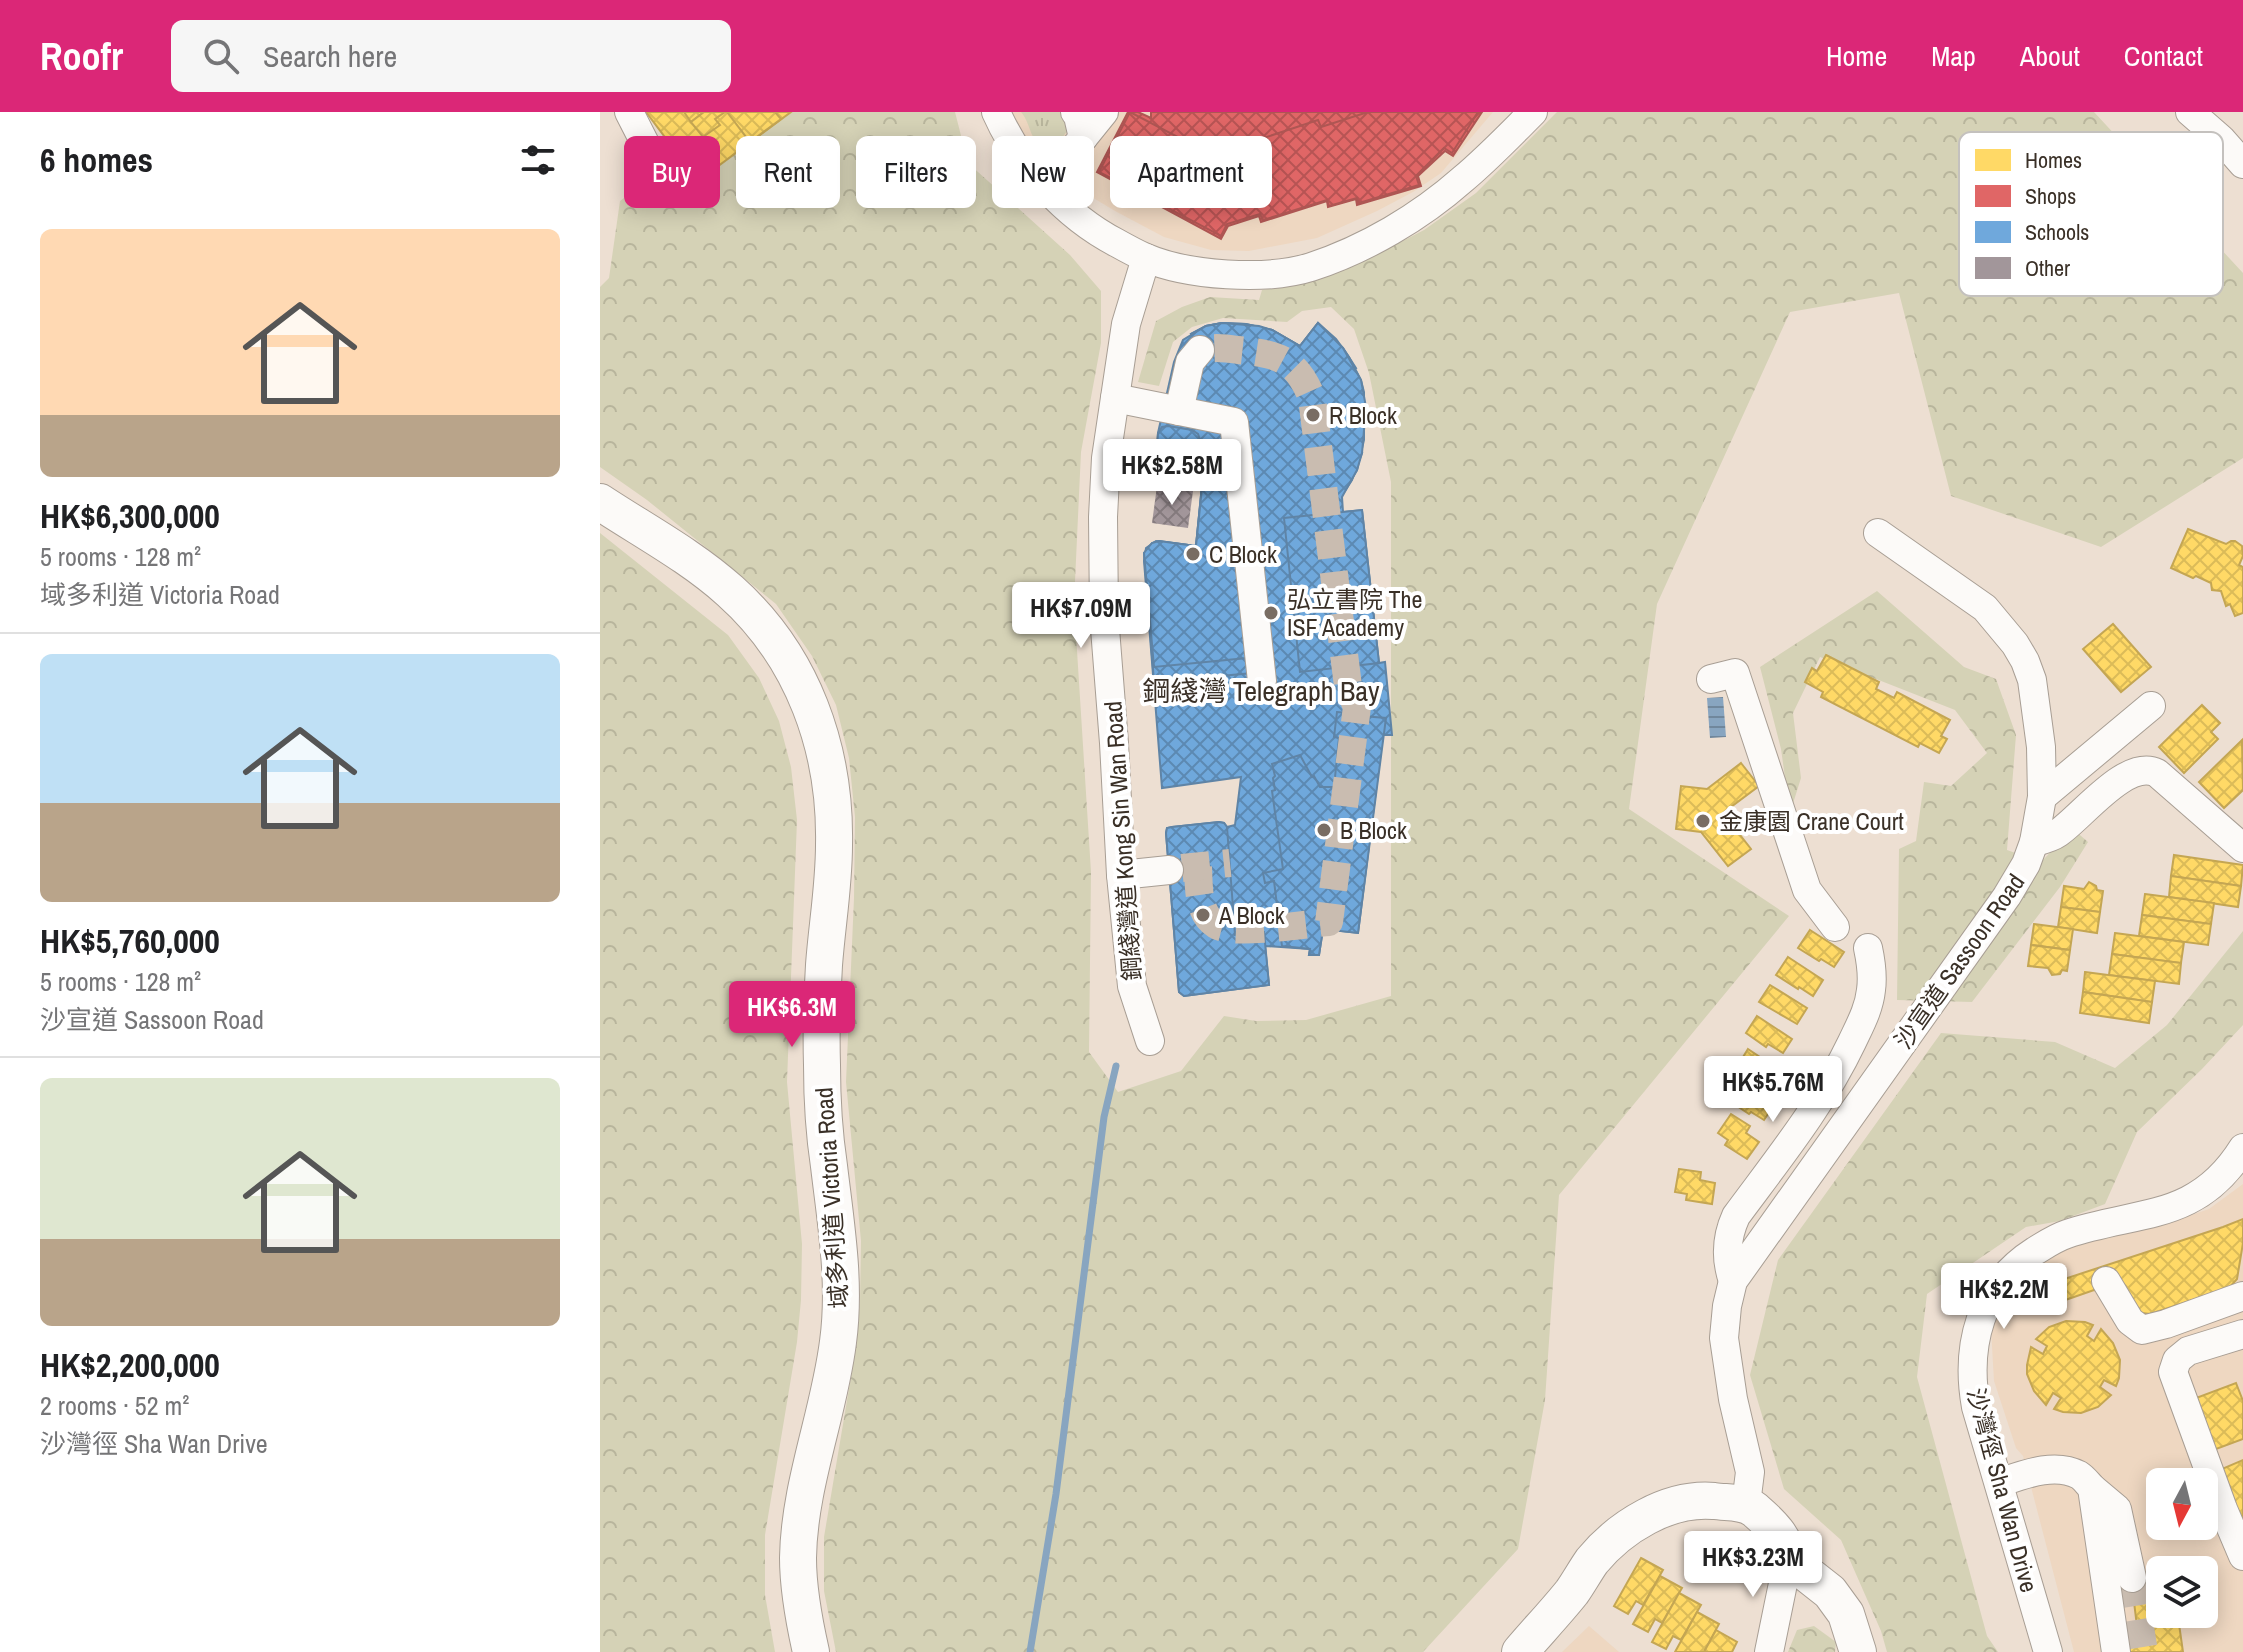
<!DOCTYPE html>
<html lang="en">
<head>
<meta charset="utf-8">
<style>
	:root { --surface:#fff; --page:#f6f6f6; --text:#202124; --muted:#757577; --line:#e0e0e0; --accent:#db2777 }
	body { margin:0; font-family:"Archivo Narrow","Noto Sans TC",sans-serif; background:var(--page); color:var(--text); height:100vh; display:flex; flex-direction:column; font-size:30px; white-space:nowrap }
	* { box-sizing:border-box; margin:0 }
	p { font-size:26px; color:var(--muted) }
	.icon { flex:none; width:44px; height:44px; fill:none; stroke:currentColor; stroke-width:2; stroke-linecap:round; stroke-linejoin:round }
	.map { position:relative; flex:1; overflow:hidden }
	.panel { display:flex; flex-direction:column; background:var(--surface); width:600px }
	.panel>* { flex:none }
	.guide { position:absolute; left:24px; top:24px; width:760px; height:72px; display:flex; gap:16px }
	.needle { width:52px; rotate:187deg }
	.tools { position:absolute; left:1546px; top:1356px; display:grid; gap:16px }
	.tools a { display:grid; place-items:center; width:72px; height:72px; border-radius:12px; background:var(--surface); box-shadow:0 4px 20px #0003; font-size:40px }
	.price { position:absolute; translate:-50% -68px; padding:0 18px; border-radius:8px; background:#fff; color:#222; font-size:26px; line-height:52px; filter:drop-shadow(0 2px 4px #0008) }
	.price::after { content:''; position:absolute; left:50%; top:48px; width:24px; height:18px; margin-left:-12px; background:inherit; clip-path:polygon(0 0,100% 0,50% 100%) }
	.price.current { background:var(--accent); color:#fff }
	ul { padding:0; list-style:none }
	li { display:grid; align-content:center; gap:16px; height:424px; padding:0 40px }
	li+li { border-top:2px solid var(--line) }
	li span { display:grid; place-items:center; height:248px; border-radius:12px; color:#555 }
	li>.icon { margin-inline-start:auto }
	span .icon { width:144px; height:144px; fill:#fffc; stroke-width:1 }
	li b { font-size:34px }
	h2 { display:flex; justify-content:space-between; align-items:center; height:96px; padding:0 40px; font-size:34px }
	.tag { padding:0 28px; border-radius:12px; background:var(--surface); box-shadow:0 4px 20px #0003; font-size:28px; line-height:72px }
	.tag.current { background:var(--accent); color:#fff }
	header { display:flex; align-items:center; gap:48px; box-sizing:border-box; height:112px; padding:0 40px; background:var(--accent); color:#fff }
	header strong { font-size:38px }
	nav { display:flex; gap:44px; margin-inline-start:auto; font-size:28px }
	.search { width:560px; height:72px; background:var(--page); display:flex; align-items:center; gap:20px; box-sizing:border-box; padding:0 28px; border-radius:12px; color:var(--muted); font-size:30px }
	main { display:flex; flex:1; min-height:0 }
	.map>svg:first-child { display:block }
</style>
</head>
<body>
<header>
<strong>Roofr</strong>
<div class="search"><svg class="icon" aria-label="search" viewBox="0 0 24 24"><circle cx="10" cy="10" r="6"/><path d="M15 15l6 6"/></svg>Search here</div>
<nav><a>Home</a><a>Map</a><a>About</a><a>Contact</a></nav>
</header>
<main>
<section class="panel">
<h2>6 homes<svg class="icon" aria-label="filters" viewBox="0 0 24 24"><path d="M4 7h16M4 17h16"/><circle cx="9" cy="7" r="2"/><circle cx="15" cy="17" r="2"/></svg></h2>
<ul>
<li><span style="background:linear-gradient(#ffd9b3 75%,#b9a48a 0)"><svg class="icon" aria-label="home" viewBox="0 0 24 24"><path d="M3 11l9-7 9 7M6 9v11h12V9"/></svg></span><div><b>HK$6,300,000</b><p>5 rooms · 128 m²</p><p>域多利道 Victoria Road</p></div></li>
<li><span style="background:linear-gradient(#bfe0f5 60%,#b9a48a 0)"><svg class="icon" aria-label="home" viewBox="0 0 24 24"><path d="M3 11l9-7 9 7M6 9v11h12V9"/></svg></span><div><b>HK$5,760,000</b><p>5 rooms · 128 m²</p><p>沙宣道 Sassoon Road</p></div></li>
<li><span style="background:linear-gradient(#dfe7d0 65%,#b9a48a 0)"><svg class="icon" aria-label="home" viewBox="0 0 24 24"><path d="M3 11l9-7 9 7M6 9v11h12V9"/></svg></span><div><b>HK$2,200,000</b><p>2 rooms · 52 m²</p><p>沙灣徑 Sha Wan Drive</p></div></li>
</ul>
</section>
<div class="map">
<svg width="1643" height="1540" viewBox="0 0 1643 1540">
	<defs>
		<pattern id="grass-tufts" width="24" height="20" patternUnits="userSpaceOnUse" patternTransform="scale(2)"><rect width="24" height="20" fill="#d5d2b6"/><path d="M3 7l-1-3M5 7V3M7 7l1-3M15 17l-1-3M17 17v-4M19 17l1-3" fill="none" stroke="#b8b59c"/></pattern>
		<pattern id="forest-crowns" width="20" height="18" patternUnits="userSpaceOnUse" patternTransform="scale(2)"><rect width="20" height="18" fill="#d5d2b6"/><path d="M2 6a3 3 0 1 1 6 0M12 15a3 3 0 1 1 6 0" fill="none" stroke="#b8b59c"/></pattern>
		<pattern id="water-rules" width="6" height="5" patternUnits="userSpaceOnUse" patternTransform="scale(2)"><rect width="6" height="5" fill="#88a5c0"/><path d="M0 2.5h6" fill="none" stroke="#70879c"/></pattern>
		<pattern id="homes-cross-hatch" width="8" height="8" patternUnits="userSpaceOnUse" patternTransform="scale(2)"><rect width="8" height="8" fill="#ffd966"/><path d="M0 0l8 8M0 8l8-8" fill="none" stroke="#dbbb58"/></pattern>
		<pattern id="shops-cross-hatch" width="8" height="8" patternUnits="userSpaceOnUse" patternTransform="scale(2)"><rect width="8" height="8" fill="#e06666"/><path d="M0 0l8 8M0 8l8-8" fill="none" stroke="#b75454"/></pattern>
		<pattern id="schools-cross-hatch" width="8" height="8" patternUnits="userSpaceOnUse" patternTransform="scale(2)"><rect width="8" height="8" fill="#6fa8dc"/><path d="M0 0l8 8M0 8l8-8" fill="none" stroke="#5c89b2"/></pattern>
		<pattern id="building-cross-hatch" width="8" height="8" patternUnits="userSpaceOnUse" patternTransform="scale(2)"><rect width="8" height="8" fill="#a2969a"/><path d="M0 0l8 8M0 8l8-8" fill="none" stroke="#857b7e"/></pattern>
	</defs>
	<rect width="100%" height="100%" fill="#eddfd2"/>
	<!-- built -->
	<g fill="#eed7c1" fill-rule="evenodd">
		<path d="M407,0H893L841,61L813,80L777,99L717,126L649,139L611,138L564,125L515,99L460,66L424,31Z"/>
		<path d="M1643,1072V1540H1474L1423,1344L1416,1336L1394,1269L1391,1217L1405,1178L1439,1147L1477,1131L1549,1117L1609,1097ZM1560,1370H1604V1414H1560ZM1560,1458H1604V1502H1560Z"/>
		<path d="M989,1514L1019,1540H962Z"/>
	</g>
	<!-- grass -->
	<path fill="url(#grass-tufts)" d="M421,0H461L466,6L467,19L460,29L448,36C429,32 432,13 421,0Z"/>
	<!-- forest -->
	<g fill="url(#forest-crowns)">
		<path d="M156,0H355L368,51L470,143L501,179V231L481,340L474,491L491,760L489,940L518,980L581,959L624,904L656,909L706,908L791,884V370L769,261L754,217L731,195L702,199L687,210L623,206L592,215L573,230L559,274L538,270L556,209L582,195L610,185L659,188L662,178L708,170L764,149L824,118L876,81L957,0H1494L1643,161V346L1501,435L1351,384L1299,181L1190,200L1057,492L1029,697L1189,804L959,1083L945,1288L918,1437L823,1540H236L224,1479V1425L256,1235L260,1190L261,1129L246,970L254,786L255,705L249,646L236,593L212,544L176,492L47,388L0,355V175L9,166L20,89L115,18Z"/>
		<path d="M0,421L128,523L159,566L179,609L191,655L197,708L187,970L202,1132L201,1188L197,1230L165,1423V1483L175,1540H0Z"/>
		<path d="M1277,479L1364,555L1396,567L1416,623L1407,738L1441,750L1473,717L1488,730L1460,775L1372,890L1297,888L1299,737L1316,729L1324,670L1351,674L1387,641L1355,598L1220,545L1193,601L1201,666L1190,701L1181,637L1160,555Z"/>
		<path d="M1643,819V913L1602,957L1537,1020L1505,1092L1460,1109L1426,1115L1327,1182L1317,1265L1387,1524L1398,1540H1287L1281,1519L1241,1428L1184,1377L1150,1263L1178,1148L1341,921L1455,930L1515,956L1567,913Z"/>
		<path d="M1214,1514L1236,1530L1235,1540H1188L1197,1518Z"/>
	</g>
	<!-- water -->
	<path fill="url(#water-rules)" d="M1123,585L1126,625L1110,626L1107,586Z"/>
	<!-- homes -->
	<g fill="url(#homes-cross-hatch)" stroke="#c4a653" stroke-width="2">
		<path d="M46,0H191L98,69Z"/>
		<path d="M84,0H104L91,10Z"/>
		<path d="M104,0H125L115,7L120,13L103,25L91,10Z"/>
		<path d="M127,0H175L181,7L150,30Z"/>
		<path d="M1588,417L1626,432L1631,429H1635L1642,434L1643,444L1639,453L1643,455V501L1635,504L1630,492L1626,494L1621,479L1612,478L1611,471L1596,464L1593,466L1571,456Z"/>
		<path d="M1513,512L1551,555L1521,580L1483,537Z"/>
		<path d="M1226,543L1279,570L1276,577L1294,586L1297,580L1350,608L1341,624L1347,627L1339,641L1320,631L1318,635L1221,585L1223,580L1205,570L1212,556L1217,559Z"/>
		<path d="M1602,593L1620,611L1611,620L1618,627L1584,661L1559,635Z"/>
		<path d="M1642,628L1643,678L1624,696L1599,670Z"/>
		<path d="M1141,651L1159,674L1123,701L1151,737L1128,754L1101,720L1076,717L1081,674L1107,677Z"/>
		<path d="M1574,743L1643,753L1641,774L1571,764Z"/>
		<path d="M1571,764L1641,774L1638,795L1569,785Z"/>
		<path d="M1489,770L1496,774L1497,778L1503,779L1500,800L1461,795L1464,774L1484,777Z"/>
		<path d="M1545,782L1614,791L1611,812L1542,803Z"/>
		<path d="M1461,795L1500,800L1497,821L1458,815Z"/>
		<path d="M1542,803L1611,812L1608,833L1539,824Z"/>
		<path d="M1434,812L1473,817L1470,838L1431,833Z"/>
		<path d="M1210,818L1244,840L1234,855L1221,847L1219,849L1198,836Z"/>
		<path d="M1515,821L1584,830L1581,851L1512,842Z"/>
		<path d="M1431,833L1470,838L1467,859L1462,858L1460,862L1452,863L1448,856L1428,854Z"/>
		<path d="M1512,842L1581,851L1579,872L1509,863Z"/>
		<path d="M1188,845L1223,868L1213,884L1199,875L1198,877L1176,863Z"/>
		<path d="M1485,860L1555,869L1552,890L1483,880Z"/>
		<path d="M1170,873L1207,896L1197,912L1159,890Z"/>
		<path d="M1483,880L1552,890L1549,911L1480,901Z"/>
		<path d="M1157,904L1192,927L1183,941L1168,932L1166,935L1146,921Z"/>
		<path d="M1148,937L1181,959L1171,973L1158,965L1156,967L1137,955Z"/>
		<path d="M1139,970L1174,993L1164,1008L1151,1000L1149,1002L1128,988Z"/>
		<path d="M1131,1002L1150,1014L1146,1021L1159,1030L1147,1047L1125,1033L1128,1028L1118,1021Z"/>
		<path d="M1079,1057L1101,1060L1100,1068L1115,1071L1112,1092L1086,1088L1087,1082L1075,1080Z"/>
		<path d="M1643,1107V1131L1637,1167L1629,1176L1550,1202L1542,1201L1518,1180L1494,1178L1454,1192L1443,1174L1623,1115Z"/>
		<path d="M1466,1209L1485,1210L1493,1213L1487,1224L1494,1229L1501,1217L1513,1231L1520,1248L1519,1266L1516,1274L1504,1268L1500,1275L1511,1283L1498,1295L1481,1301L1463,1300L1454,1297L1461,1286L1453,1281L1446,1293L1434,1279L1427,1262V1253L1431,1235L1443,1242L1447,1234L1436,1227L1449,1215Z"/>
		<path d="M1636,1271L1643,1289V1327L1608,1340L1588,1289Z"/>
		<path d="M1643,1348V1407L1637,1410L1615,1360Z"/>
		<path d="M1041,1446L1063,1458L1043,1493L1036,1489L1028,1502L1014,1494Z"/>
		<path d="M1060,1464L1082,1476L1062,1511L1055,1507L1048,1520L1033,1512Z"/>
		<path d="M1079,1481L1101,1493L1081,1528L1073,1524L1066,1537L1052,1530Z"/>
		<path d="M1560,1482V1502H1579L1578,1505L1583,1540H1526L1525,1531L1539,1530L1534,1490L1539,1489L1538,1484Z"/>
		<path d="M1097,1500L1119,1512L1104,1540H1075Z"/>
		<path d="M1116,1518L1137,1530L1132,1540H1104Z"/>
	</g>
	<!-- shops -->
	<g fill="url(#shops-cross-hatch)" stroke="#ae5653" stroke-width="2">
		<path d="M528,0H538L551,6V0H882L853,44L845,39L818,64L821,74L757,93L756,87L728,95L727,89L661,110L659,104L628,114L621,127L497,60Z"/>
		<path d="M530,0L612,43L718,8L721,15L768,0H878L852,41L844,36L816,64L819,73L759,91L757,86L729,94L727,88L663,108L660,102L627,112L621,124L499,60Z"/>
	</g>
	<!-- schools -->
	<g fill="url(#schools-cross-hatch)" stroke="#5f84a6" stroke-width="2">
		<path d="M622,211L646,212L672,218L700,234L718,211L743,236L756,256L727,270L735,296L733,335L762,341L752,368L735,394L737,388L715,373L684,399L652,349L664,340L678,350L687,338L691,326V300L686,288L671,271L666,280L645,272L633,271L613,276L608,253L591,222L606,214Z"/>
		<path d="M622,211L646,212L672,218L700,234L718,211L736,227L749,245L761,268L764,280V328L757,358L735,394L737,388L715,373L684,399L652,349L664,340L668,343L676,333L681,310L679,300L674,290L666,280L655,274L633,271L613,276L608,253L591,222L606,214Z"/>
		<path d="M622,211L659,214L672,218L700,234L718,211L743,236L761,268L766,295L762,341L757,358L742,385L743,400L762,398L779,551L785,550L792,623H783L758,821L723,817L719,843H709L710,837L665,834L669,873L584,884L579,880L566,721L567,716L572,715L619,710L624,711L627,715L635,713L641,665L562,676L544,449L546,436L556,429L596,434L602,373L559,367L555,365L558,321L574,250L583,228L606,214Z"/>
		<path d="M568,314L592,318L598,322L603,337L609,343L616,349L631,354L653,561L554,570L544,441L552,431L559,429L596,434L602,373L559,367L555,365L558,321L562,315Z"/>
		<path d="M632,371L647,546L554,555L544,441L552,431L559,429L596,434L602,376L606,373Z"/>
		<path d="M762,398L779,551L700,560L684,406Z"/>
		<path d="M737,600L747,601L748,605L750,603L786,606L758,821L723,817L719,843H709L710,837L682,834L674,769L665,771L663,761L683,757L672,679L675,678L673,666L675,664L672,652L700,643L712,665L714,664L720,675H734L739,626L734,625Z"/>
		<path d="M619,710L624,711L627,715L635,823L664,820L669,873L584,884L579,880L566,721L567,716L572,715Z"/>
	</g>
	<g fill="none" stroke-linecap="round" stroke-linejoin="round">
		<!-- stream -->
		<path stroke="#88a5c0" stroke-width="7" d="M430,1540L456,1382L504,1005L516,954"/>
	</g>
	<!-- building -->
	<path fill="url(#building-cross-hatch)" d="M557,374L593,379L588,416L552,411Z"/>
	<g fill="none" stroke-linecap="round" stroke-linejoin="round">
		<!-- minor-tunnel -->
		<g stroke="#c9bcb0" stroke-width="28" stroke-dasharray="28 14" stroke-linecap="butt">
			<path d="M598,755C599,773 597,801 616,813C632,824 706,812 729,810L757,595L748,574L712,286C696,246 677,242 638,238C624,236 613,235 600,238"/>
			<path d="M582,756L630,751"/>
			<path d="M1532,1466L1544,1540"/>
		</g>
		<!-- minor casing -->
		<g stroke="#a89e94" stroke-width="30">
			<g id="minor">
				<path d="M29,0L54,49"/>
				<path d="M396,0C420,54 465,104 517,131C526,136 535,141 544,145C587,164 667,169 711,155C766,137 820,105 863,67C888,46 910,23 933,0"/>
				<path d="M1590,0L1621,27L1643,52"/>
				<path d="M483,26L504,0"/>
				<path d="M443,72L483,26L478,4L475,0"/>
				<path d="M546,146L526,212L506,346L503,405L504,504L514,631L521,763L532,874L550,929"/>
				<path d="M515,286L634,310L662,569"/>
				<path d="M579,299L590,250L600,238"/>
				<path d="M1111,567L1135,561L1207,778L1235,815"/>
				<path d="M1442,685L1551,594"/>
				<path d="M1434,730C1442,728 1451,726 1458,721C1482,705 1526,646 1557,661L1643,736"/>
				<path d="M521,763L569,758"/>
				<path d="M1133,1169C1125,1146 1126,1126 1136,1104C1178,1047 1222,993 1252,930C1260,913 1269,897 1271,878C1273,864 1271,850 1268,836"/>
				<path d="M1506,1169L1530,1209L1542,1218L1566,1212L1643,1184"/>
				<path d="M1643,1222L1588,1239L1577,1248L1573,1260L1623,1397L1643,1444"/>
				<path d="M1399,1371C1423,1363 1454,1350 1479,1363C1484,1366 1488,1372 1492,1376L1516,1540"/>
				<path d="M1492,1376L1517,1397L1532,1466"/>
				<path d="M1146,1392L1150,1360L1133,1287L1124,1226L1127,1194L1133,1169L1407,784L1426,752L1434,730L1442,685L1441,635L1432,568L1425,549L1415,532L1385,496L1278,421"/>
				<path d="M1169,1540L1188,1447"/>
				<path d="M1448,1540L1376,1295C1365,1234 1380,1174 1435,1139C1445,1133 1455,1126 1467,1122C1538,1098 1597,1110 1643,1036"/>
			</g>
		</g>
		<!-- major casing -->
		<g stroke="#a89e94" stroke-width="38">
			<g id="major">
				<path d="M0,390C44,419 91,444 130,479C203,544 236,637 234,733C234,773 227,813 224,853C222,886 221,920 222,953C222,987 224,1021 229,1054C236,1113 246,1171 238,1230C229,1302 199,1373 198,1446C198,1478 204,1509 211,1540"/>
				<path d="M920,1540C937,1520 956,1500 972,1480C979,1470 985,1459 992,1449C1020,1415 1068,1385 1114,1389C1128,1391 1144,1389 1155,1398C1170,1411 1187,1427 1188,1447L1230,1480L1246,1502L1258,1540"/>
			</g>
		</g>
		<!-- minor -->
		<use href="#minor" stroke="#fcfaf8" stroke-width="28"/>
		<!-- major -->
		<use href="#major" stroke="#fcfaf8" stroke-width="36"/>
	</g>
	<!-- markers -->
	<g fill="#796d63" stroke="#fff" stroke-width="3">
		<circle cx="713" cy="303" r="8"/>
		<circle cx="593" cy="442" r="8"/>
		<circle cx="671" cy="501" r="8"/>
		<circle cx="1103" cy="709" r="8"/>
		<circle cx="724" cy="718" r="8"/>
		<circle cx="603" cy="803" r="8"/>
	</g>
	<g text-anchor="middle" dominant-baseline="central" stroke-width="8" stroke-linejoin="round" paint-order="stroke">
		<!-- poi labels -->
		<g font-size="24" fill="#3a3027" stroke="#fff" text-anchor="start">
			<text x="729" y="303">R Block</text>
			<text x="609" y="442">C Block</text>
			<text x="687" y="487">弘立書院 The<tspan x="687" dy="28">ISF Academy</tspan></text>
			<text x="1119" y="709">金康園 Crane Court</text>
			<text x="740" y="718">B Block</text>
			<text x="619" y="803">A Block</text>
		</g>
		<!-- street labels -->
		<g font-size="24" fill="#3a3027" stroke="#fff">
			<text transform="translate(522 729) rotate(-94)">鋼綫灣道 Kong Sin Wan Road</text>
			<text transform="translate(1359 849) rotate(-55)">沙宣道 Sassoon Road</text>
			<text transform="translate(231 1086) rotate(-94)">域多利道 Victoria Road</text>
			<text transform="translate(1403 1378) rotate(75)">沙灣徑 Sha Wan Drive</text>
		</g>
		<!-- quarter labels -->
		<g font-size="28" fill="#3a3027" stroke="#fff">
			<text x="661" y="579">鋼綫灣 Telegraph Bay</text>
		</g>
	</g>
	<!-- legend -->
	<rect x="1359" y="20" width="264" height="164" rx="12" fill="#fff" stroke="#c4c1be" stroke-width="2"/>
	<rect x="1375" y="37" width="36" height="22" fill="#ffd966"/>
	<rect x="1375" y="73" width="36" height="22" fill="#e06666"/>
	<rect x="1375" y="109" width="36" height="22" fill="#6fa8dc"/>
	<rect x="1375" y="145" width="36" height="22" fill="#a2969a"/>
	<g font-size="22" fill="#3a3027">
		<text x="1425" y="56">Homes</text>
		<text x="1425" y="92">Shops</text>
		<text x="1425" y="128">Schools</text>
		<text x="1425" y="164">Other</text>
	</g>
</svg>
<div class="tools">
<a><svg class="needle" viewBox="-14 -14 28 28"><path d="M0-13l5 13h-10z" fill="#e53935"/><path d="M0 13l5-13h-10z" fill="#757577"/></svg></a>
<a><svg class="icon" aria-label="layers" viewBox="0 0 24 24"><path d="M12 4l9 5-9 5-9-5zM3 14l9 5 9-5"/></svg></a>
</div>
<b class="price" style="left:572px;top:395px">HK$2.58M</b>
<b class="price" style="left:481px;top:538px">HK$7.09M</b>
<b class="price current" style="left:192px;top:937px">HK$6.3M</b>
<b class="price" style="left:1173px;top:1012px">HK$5.76M</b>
<b class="price" style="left:1404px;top:1219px">HK$2.2M</b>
<b class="price" style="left:1153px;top:1487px">HK$3.23M</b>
<div class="guide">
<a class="tag current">Buy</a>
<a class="tag">Rent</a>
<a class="tag">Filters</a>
<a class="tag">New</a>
<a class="tag">Apartment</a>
</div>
</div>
</main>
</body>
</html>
